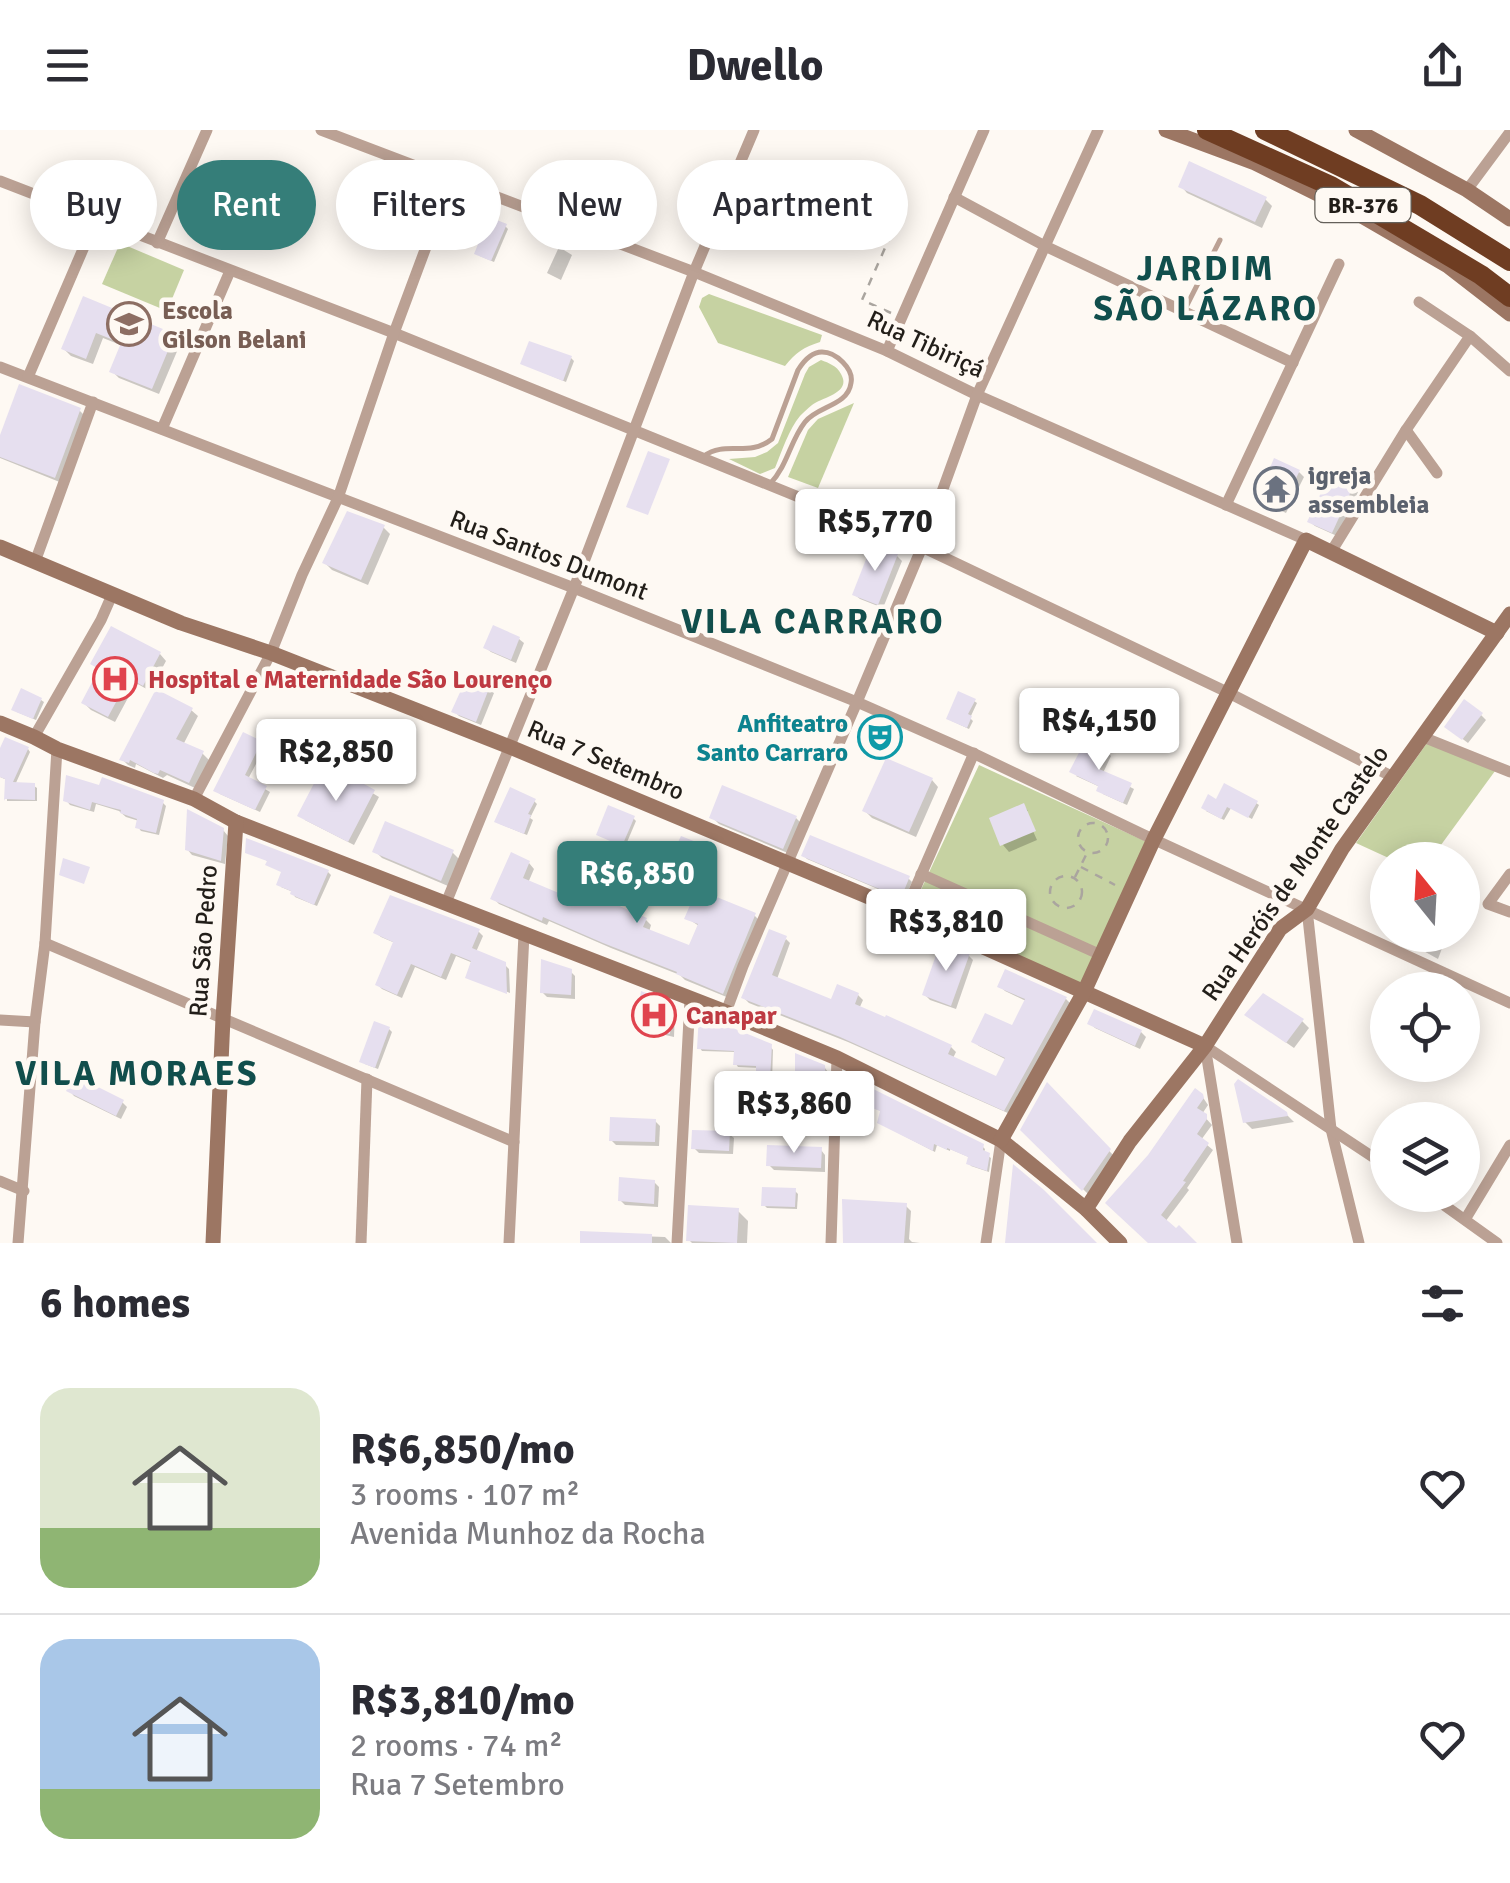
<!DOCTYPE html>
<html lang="en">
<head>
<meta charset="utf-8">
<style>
	:root { --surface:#fff; --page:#f2f2f3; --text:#2b2b33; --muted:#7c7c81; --line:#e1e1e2; --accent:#357e79 }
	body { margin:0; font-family:Signika,sans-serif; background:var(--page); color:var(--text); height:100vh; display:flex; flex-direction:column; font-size:38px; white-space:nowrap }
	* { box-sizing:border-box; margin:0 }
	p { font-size:32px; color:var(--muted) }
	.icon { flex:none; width:55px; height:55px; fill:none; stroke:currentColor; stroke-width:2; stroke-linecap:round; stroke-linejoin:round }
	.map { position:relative; height:1113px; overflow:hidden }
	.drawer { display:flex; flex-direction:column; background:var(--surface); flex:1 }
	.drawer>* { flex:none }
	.hud { position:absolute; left:30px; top:30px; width:1000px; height:90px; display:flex; gap:20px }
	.needle { width:65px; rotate:342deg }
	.fabs { position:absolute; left:1370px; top:712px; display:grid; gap:20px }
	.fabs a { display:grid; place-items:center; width:110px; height:110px; border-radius:50%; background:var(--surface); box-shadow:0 5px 25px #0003; font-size:50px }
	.price { position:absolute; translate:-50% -85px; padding:0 22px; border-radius:10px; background:#fff; color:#222; font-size:32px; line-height:65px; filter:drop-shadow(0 2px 5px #0008) }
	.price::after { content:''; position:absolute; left:50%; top:60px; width:30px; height:22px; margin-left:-15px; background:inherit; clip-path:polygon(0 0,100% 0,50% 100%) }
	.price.active { background:var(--accent); color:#fff }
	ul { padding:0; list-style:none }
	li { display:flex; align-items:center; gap:30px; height:250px; padding:0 40px }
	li+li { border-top:2px solid var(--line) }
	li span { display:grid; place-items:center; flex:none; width:280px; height:200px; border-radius:30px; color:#555 }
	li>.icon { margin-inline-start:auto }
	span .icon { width:120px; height:120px; fill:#fffc; stroke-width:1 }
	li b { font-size:42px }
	h2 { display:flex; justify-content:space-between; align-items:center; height:120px; padding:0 40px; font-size:42px }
	.tag { padding:0 35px; border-radius:45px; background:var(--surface); box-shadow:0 5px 25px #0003; font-size:35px; line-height:90px }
	.tag.active { background:var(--accent); color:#fff }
	header { display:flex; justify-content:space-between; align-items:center; height:130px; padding:0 40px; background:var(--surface); font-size:45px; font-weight:700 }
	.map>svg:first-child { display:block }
</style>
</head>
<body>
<header><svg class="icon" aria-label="menu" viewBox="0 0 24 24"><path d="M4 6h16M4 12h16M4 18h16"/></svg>Dwello<svg class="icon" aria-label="share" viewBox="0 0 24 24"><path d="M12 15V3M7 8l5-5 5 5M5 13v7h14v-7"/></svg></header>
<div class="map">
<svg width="1510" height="1113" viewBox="0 0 1510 1113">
	<rect width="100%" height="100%" fill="#fef9f3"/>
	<!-- green -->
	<g fill="#c6d2a2">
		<path d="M120,113L184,140L167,181L102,154Z"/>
		<path d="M709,164L822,205L820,212C804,217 795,223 785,236L718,213L699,177L702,168Z"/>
		<path d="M821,230C829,233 837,236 841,244C852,263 823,267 812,275C808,278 804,282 800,286C789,299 782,321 775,338L760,344L729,329L755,327L767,322L778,313L805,244L809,237Z"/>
		<path d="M854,273L818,358L788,347L808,300L818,289Z"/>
		<path d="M1427,613L1495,641L1430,730H1393L1356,713Z"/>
		<path d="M979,635L1147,712L1081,856L912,779Z"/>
	</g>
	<!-- shadow -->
	<g fill="#0003">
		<path d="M1181,56L1265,69L1272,76L1262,98L1187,63Z"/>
		<path d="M505,96L508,99L494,132L480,126Z"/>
		<path d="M559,117L572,125L561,150L547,143Z"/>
		<path d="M84,169L174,206L181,212L159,264L119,248L112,241L123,216L103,208L93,234L71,226L64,219Z"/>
		<path d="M571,228L574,231L566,252L523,234Z"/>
		<path d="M79,280L86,287L62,353L0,328V312Z"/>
		<path d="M1299,342L1304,347L1286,383L1265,373L1260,369Z"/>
		<path d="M1353,357L1358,362L1337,406L1315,396L1310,392Z"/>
		<path d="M383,397L390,404L368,455L332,440L325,433Z"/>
		<path d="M897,426L902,431L883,478L860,469L855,465Z"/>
		<path d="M519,509L524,513L516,533L491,522L486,518Z"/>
		<path d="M160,524L166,531L150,561L136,553L115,592L91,580L84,573L100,542L93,534Z"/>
		<path d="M489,558L494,563L481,595L459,586L454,581Z"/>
		<path d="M41,570L44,572L36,590L17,582Z"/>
		<path d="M974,571L977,573L970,588L973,591L969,599L952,591Z"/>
		<path d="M191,580L198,586L183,615L202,623L209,630L195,658L167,645L163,648L136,634L135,638L128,635L122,629Z"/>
		<path d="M1481,585L1486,590L1468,613L1452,601Z"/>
		<path d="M260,613L265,617L248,649L270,662L260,682L220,664L216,660Z"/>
		<path d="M28,619L30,622L15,655L34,656L37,658V671H7V650L0,647V624Z"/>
		<path d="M1107,622L1111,626L1103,643L1134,659L1127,675L1103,664L1100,657L1076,646Z"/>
		<path d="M932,650L938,657L916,707L872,688L865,681Z"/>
		<path d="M354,652L379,667L354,715L305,690L352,656Z"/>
		<path d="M101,658L162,672L166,676L159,705L141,701L138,697L139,691L126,687L119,681L96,674L94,682L70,675L66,670Z"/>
		<path d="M724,659L796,688L803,695L790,724L719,694L712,687Z"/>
		<path d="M534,671L537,674L530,688L533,690L527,705L500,694Z"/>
		<path d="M1217,672L1256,673L1259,675L1252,689L1231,678L1224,690L1206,681Z"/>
		<path d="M1024,676L1028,681H1024L1037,710L1009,722L1003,715Z"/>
		<path d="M633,688L636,691L625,717L599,705Z"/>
		<path d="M223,700L228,706L225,734L192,725L187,719Z"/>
		<path d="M375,721L452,722L459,729L448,756L382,728Z"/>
		<path d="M248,722L328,742L331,745L317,776L295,767L293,762L281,757L283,743L270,732Z"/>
		<path d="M804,726L909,749L912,752L904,770L807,729Z"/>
		<path d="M529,733L534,739L528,753L567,770L646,790L651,795L649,802L690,818L699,796L687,788L754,785L760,791L729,868L685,850L680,845L611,818L549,791L547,795L499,774L493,768Z"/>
		<path d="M479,802L483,806L476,822L504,834L509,839L510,863L470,847L473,833L456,826L446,850L415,837L402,868L382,859L378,855L395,813L381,807L376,803Z"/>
		<path d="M1426,805H1447L1438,829L1420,819Z"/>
		<path d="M786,809L790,813L777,849L832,872L858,865L863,870L859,879L951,917L956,922L953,928L997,949L1007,930L979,916L974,912L1013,899L1026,871L1005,861L1000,856L1066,869L1071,874L1010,984L848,912L749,873L744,868Z"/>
		<path d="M968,825L973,830L956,879L930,870L925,865Z"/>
		<path d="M570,841L575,846V869L547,867L542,862Z"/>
		<path d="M670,875L675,880L674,907L644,900L639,895Z"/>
		<path d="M1247,885L1302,891L1309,898L1294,918Z"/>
		<path d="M1090,893L1141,902L1146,907L1140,919L1095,898Z"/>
		<path d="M389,899L392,902L378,939L365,934Z"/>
		<path d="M770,916L773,920L772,952H761L758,949L759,938L738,937L736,934V922L702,921L700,918Z"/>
		<path d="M824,937L829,943V963H802L798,958Z"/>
		<path d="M1047,956L1115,1027L1089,1065L1023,1000Z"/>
		<path d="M70,961L122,972L127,977L121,989L74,966Z"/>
		<path d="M1202,966L1208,975L1202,984L1212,995L1201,1010L1213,1020L1187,1058L1189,1060L1165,1092L1176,1102L1179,1099L1193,1113H1151L1108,1073Z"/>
		<path d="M851,968L982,1016L985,1019L984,1023L991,1028L989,1042L971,1036L969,1033L971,1028L950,1019V1021L937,1015L935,1022L883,995V982Z"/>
		<path d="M1286,984L1294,992L1252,999L1245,992Z"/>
		<path d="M655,991L660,996L659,1016L616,1015L611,1010Z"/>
		<path d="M729,1004L734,1008L733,1024L699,1023L694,1018Z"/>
		<path d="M821,1020L825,1025V1042L774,1040L769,1035Z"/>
		<path d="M654,1052L659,1057L658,1077L625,1075L620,1070Z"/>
		<path d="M795,1061L798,1064L797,1079L767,1078L764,1075Z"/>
		<path d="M844,1071L906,1076L911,1081L909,1109L912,1112L920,1113H845Z"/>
		<path d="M737,1080L748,1091L747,1113H692L689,1110Z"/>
		<path d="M583,1104L665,1107L671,1113H582Z"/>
	</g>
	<!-- building -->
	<g fill="#e6dfef">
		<path d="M1189,31L1267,67L1255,92L1178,57Z"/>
		<path d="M489,87L507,94L491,131L474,124Z"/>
		<path d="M83,166L175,204L152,259L109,242L121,213L96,203L86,229L61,219Z"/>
		<path d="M529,211L572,226L563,251L520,234Z"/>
		<path d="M19,254L81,278L55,348L0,327V305Z"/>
		<path d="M648,321L670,329L648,385L626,377Z"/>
		<path d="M1274,328L1300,340L1281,380L1257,369Z"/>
		<path d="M1330,344L1354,355L1332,403L1307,392Z"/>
		<path d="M347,381L385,395L361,450L322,433Z"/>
		<path d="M872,414L898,424L878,475L852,465Z"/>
		<path d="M493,495L520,507L511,530L483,518Z"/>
		<path d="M111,496L161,522L143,556L129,548L108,587L81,573L99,539L90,534Z"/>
		<path d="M467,547L490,556L476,592L451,582Z"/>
		<path d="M21,558L42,568L33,589L11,580Z"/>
		<path d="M156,559L193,578L176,609L204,621L189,653L160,640L158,644L154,643L130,630L129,633L119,630Z"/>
		<path d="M958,561L976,569L968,584L972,586L967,598L946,589Z"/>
		<path d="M1464,569L1483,583L1462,610L1444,597Z"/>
		<path d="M243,602L262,611L245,645L267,656L255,680L213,661Z"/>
		<path d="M5,607L29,617L13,652L35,653V670L5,669L4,671L5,649L0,647V618Z"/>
		<path d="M1094,612L1109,620L1099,639L1132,653L1123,673L1096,661L1098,656L1069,642L1084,613L1091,617Z"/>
		<path d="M886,628L933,648L909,702L862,681Z"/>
		<path d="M322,638L351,652L353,648L375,660L348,712L297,686Z"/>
		<path d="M66,645L99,655L102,647L164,670L156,703L135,698L137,689L120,683L121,680L113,678L92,672L90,680L63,671Z"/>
		<path d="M1224,653L1258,671L1248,688L1227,677L1221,689L1201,678L1208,664L1216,669Z"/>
		<path d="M722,655L797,686L783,719L709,688Z"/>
		<path d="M510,657L536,669L528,684L531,685L524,704L494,692Z"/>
		<path d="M1024,673L1036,701L1000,716L989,688Z"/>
		<path d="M608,675L635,686L622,716L596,705Z"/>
		<path d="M187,679L224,698L221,731L185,720Z"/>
		<path d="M385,691L454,720L441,751L372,722Z"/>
		<path d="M810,705L910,746L901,768L801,726Z"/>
		<path d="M681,706L714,719L705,738L673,723Z"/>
		<path d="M246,708L329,740L314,775L290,764L291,761L276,755L281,742L265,735L267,731L245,723Z"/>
		<path d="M511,722L530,731L523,748L566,766L571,755L647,788L643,797L689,815L698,794L684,789L697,759L756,783L723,864L676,844L677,842L603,813L543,787L542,791L490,769Z"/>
		<path d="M63,728L90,737L84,754L59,745Z"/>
		<path d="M390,765L480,799L472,818L506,832L507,864L465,848L471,831L451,823L441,847L411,834L397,865L375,855L393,812L373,803Z"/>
		<path d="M769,799L787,806L772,845L831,869L837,854L859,863L855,874L885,887L886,885L952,915L948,924L996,946L1005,928L971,912L985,883L1012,895L1025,869L997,857L1005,839L1067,867L1004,981L840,907L741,868Z"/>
		<path d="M941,811L970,823L951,876L922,865Z"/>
		<path d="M541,829L572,839L571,865L540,863Z"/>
		<path d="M641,861L672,873L670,904L636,896Z"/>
		<path d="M1263,863L1304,889L1286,913L1244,885Z"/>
		<path d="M1094,879L1142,900L1135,916L1087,894Z"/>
		<path d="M699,884L772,914L770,950H756V936L733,935L734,921L697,919Z"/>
		<path d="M374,891L390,897L375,938L359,932Z"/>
		<path d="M795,923L825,935L826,960L795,959Z"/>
		<path d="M74,945L124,970L116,986L66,961Z"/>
		<path d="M849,947L984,1014L983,1020L990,1023L987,1041L966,1034L968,1027L947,1018V1020L934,1014L933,1021L877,993L880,981L848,969Z"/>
		<path d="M1238,949L1287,982L1288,986L1243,993L1234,954Z"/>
		<path d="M1047,952L1111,1019L1082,1061L1020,1000Z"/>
		<path d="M1195,958L1203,964L1204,968L1197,978L1207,984V989L1197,1004L1209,1013L1183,1051L1186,1052L1161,1085L1176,1098L1179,1095L1197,1113H1148L1105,1073L1148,1025Z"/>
		<path d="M610,987L656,989L655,1012L609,1011Z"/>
		<path d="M692,1000L730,1001L729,1021L691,1019Z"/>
		<path d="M767,1015L822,1017L821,1038L766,1036Z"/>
		<path d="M1013,1034L1044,1060L1097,1113H1005Z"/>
		<path d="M619,1047L655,1050L654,1074L618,1071Z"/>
		<path d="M762,1057L796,1058L795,1077L761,1076Z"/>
		<path d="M842,1069L907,1073L904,1113H843Z"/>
		<path d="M688,1075L739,1078L737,1113L686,1111Z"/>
		<path d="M580,1101L652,1104V1113H580Z"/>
	</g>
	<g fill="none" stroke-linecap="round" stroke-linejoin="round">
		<!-- path -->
		<g stroke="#aaa59f" stroke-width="2.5" stroke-dasharray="8 8" stroke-linecap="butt">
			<path d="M891,183L862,170L904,75"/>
			<circle cx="1093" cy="708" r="15"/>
			<path d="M1081,737L1115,755"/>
			<circle cx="1066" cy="762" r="16"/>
			<path d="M1075,747L1087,723"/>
		</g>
		<!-- lane -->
		<g stroke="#bba194" stroke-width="5">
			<path d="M1185,179L1220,110"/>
			<path d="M704,326C726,310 748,328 772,309L798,240C803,232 811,222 822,222C836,222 854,239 851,253C848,276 817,276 805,292C790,311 788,335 770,354"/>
		</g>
		<!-- street -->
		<g stroke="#bba194" stroke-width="11">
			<path d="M321,0L694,142L887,221L977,265L1306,410"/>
			<path d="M0,51L394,203L922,417L1227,562L1393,647"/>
			<path d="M1467,60L1510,2"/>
			<path d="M954,67L1045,116L1293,233"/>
			<path d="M157,113L207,0"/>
			<path d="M1419,172L1470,206L1510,241"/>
			<path d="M887,221L984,0"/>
			<path d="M0,237L574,458L857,572L977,625L1142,704L1510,873"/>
			<path d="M28,247L96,89"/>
			<path d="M162,299L230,141"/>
			<path d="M1406,300L1437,343"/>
			<path d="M1226,375L1339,134"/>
			<path d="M1331,422L1406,300L1470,206"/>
			<path d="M35,432L93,272"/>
			<path d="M34,607L101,490L112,465"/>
			<path d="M1423,607L1510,642"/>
			<path d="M194,669L271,523L302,445L338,368L394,203L451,50"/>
			<path d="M921,744L1101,825"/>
			<path d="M1510,744L1488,774L1510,782"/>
			<path d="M446,773L574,458L694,142L754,0"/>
			<path d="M1307,779L1331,999L1359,1113"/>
			<path d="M905,782L974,623"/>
			<path d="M45,813L514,1012"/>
			<path d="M726,882L743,836L857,572L922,417L977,265L1098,0"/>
			<path d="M0,890L35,892"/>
			<path d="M1205,916L1388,1037"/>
			<path d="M1205,916L1237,1113"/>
			<path d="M0,1051L24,1061"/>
			<path d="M1430,1065L1497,1113"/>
			<path d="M1466,1088L1510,1015"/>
			<path d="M18,1113L35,892L45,813L57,619"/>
			<path d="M361,1113L367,949"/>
			<path d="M509,1113L524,804"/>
			<path d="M677,1113L690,870"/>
			<path d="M831,1113L837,928"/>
			<path d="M986,1113L1001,1010"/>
		</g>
		<!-- secondary -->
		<g stroke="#9c7663" stroke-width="15">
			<path d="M1166,0L1255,33L1360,85L1448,136L1510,184"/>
			<path d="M1356,0L1467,60L1510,89"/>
			<path d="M0,417L181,493L271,523L510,617L905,782L1205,916"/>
			<path d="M0,593L34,607L57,619L194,669L236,692L731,884L837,928L1001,1010L1086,1079L1120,1113"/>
			<path d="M1001,1010L1084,862L1154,709L1306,410L1497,503"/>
			<path d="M1086,1079L1130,1011L1205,916L1280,799L1307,779L1342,719L1510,484"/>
			<path d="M213,1113L223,888L236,692"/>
		</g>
		<!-- highway -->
		<g stroke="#6f3d22" stroke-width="20">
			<path d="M1207,0L1331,56L1481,145L1510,167"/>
			<path d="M1265,0L1420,75L1510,131"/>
		</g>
	</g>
	<!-- icons -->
	<defs>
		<g id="school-ring" transform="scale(2.25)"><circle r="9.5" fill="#fef9f3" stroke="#8d6e63" stroke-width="1.5"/><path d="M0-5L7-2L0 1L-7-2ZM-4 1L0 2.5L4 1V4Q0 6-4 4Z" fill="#8d6e63"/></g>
		<g id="temple-ring" transform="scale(2.25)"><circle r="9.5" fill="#fef9f3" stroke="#6b7280" stroke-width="1.5"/><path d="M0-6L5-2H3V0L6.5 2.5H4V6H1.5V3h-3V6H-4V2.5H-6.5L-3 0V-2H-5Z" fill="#6b7280"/></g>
		<g id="hospital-ring" transform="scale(2.25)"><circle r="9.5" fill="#fef9f3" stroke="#e0444e" stroke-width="1.5"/><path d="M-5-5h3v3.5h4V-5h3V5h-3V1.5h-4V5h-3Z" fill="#e0444e"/></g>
		<g id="theatre-ring" transform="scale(2.25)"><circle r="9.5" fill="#fef9f3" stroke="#0f9aa8" stroke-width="1.5"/><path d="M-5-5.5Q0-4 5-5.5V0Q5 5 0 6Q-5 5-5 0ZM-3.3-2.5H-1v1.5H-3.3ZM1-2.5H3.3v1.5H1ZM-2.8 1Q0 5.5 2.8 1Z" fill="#0f9aa8"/></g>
	</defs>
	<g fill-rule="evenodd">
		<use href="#school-ring" x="129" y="194"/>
		<use href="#temple-ring" x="1276" y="359"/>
		<use href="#hospital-ring" x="115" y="549"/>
		<use href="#theatre-ring" x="880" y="607"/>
		<use href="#hospital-ring" x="654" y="885"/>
	</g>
	<g text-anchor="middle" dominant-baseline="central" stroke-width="9" stroke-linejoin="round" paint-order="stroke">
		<!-- shield labels -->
		<rect fill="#fef9f3" stroke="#64605a" stroke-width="2.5" x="1315.5" y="58" width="95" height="34" rx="8"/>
		<g font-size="22" font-weight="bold" fill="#221e19">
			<text x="1363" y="75">BR-376</text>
		</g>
		<!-- education labels -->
		<g font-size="25" font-weight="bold" fill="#785e54" stroke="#fef9f3" text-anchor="start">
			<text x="162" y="180">Escola<tspan x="162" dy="29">Gilson Belani</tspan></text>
		</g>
		<!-- street labels -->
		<g font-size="25" fill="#221e19" stroke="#fef9f3">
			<text transform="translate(926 214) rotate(25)">Rua Tibiriçá</text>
			<text transform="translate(549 425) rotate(21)">Rua Santos Dumont</text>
			<text transform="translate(606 630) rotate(23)">Rua 7 Setembro</text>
			<text transform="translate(1295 743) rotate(-55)">Rua Heróis de Monte Castelo</text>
			<text transform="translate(203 811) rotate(-86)">Rua São Pedro</text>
		</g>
		<!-- worship labels -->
		<g font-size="25" font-weight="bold" fill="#5b616d" stroke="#fef9f3" text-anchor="start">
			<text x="1308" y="345">igreja<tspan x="1308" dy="29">assembleia</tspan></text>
		</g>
		<!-- health labels -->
		<g font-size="25" font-weight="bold" fill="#be3a42" stroke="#fef9f3" text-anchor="start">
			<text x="148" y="549">Hospital e Maternidade São Lourenço</text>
			<text x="686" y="885">Canapar</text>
		</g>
		<!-- culture labels -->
		<g font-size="25" font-weight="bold" fill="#0d838f" stroke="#fef9f3" text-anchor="end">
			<text x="848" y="593">Anfiteatro<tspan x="848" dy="29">Santo Carraro</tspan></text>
		</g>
		<!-- district labels -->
		<g font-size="35" font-weight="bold" letter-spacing="2.5" fill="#114e4c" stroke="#fef9f3">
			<text x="1206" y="138">JARDIM<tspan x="1206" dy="40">SÃO LÁZARO</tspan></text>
			<text x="813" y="491">VILA CARRARO</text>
			<text x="137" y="943">VILA MORAES</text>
		</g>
	</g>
</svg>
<div class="fabs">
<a><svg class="needle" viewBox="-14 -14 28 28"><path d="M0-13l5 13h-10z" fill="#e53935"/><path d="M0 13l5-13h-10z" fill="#7c7c81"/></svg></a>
<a><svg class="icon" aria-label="locate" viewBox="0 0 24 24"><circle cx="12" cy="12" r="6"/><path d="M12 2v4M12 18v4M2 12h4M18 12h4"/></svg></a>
<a><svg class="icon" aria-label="layers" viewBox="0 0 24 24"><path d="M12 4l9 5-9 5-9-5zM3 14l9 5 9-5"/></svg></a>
</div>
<b class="price" style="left:875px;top:444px">R$5,770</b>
<b class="price" style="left:1099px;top:643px">R$4,150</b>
<b class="price" style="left:336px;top:674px">R$2,850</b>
<b class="price active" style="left:637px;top:796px">R$6,850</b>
<b class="price" style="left:946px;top:844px">R$3,810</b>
<b class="price" style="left:794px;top:1026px">R$3,860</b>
<div class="hud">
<a class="tag">Buy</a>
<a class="tag active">Rent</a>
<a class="tag">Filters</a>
<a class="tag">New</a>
<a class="tag">Apartment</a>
</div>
</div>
<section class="drawer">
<h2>6 homes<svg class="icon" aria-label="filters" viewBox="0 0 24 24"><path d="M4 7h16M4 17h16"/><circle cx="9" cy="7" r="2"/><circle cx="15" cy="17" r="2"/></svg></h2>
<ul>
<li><span style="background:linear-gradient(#dfe7d0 70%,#8fb573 0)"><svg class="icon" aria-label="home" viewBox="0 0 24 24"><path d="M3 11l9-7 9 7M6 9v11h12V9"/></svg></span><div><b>R$6,850/mo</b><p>3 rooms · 107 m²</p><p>Avenida Munhoz da Rocha</p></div><svg class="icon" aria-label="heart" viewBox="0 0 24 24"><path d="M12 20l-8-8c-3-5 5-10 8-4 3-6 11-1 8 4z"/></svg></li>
<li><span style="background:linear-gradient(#a9c7e8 75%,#8fb573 0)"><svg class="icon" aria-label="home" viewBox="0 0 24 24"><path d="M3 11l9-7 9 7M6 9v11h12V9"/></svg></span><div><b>R$3,810/mo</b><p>2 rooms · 74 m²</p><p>Rua 7 Setembro</p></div><svg class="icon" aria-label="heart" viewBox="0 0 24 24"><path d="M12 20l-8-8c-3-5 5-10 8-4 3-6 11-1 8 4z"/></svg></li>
</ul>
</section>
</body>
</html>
